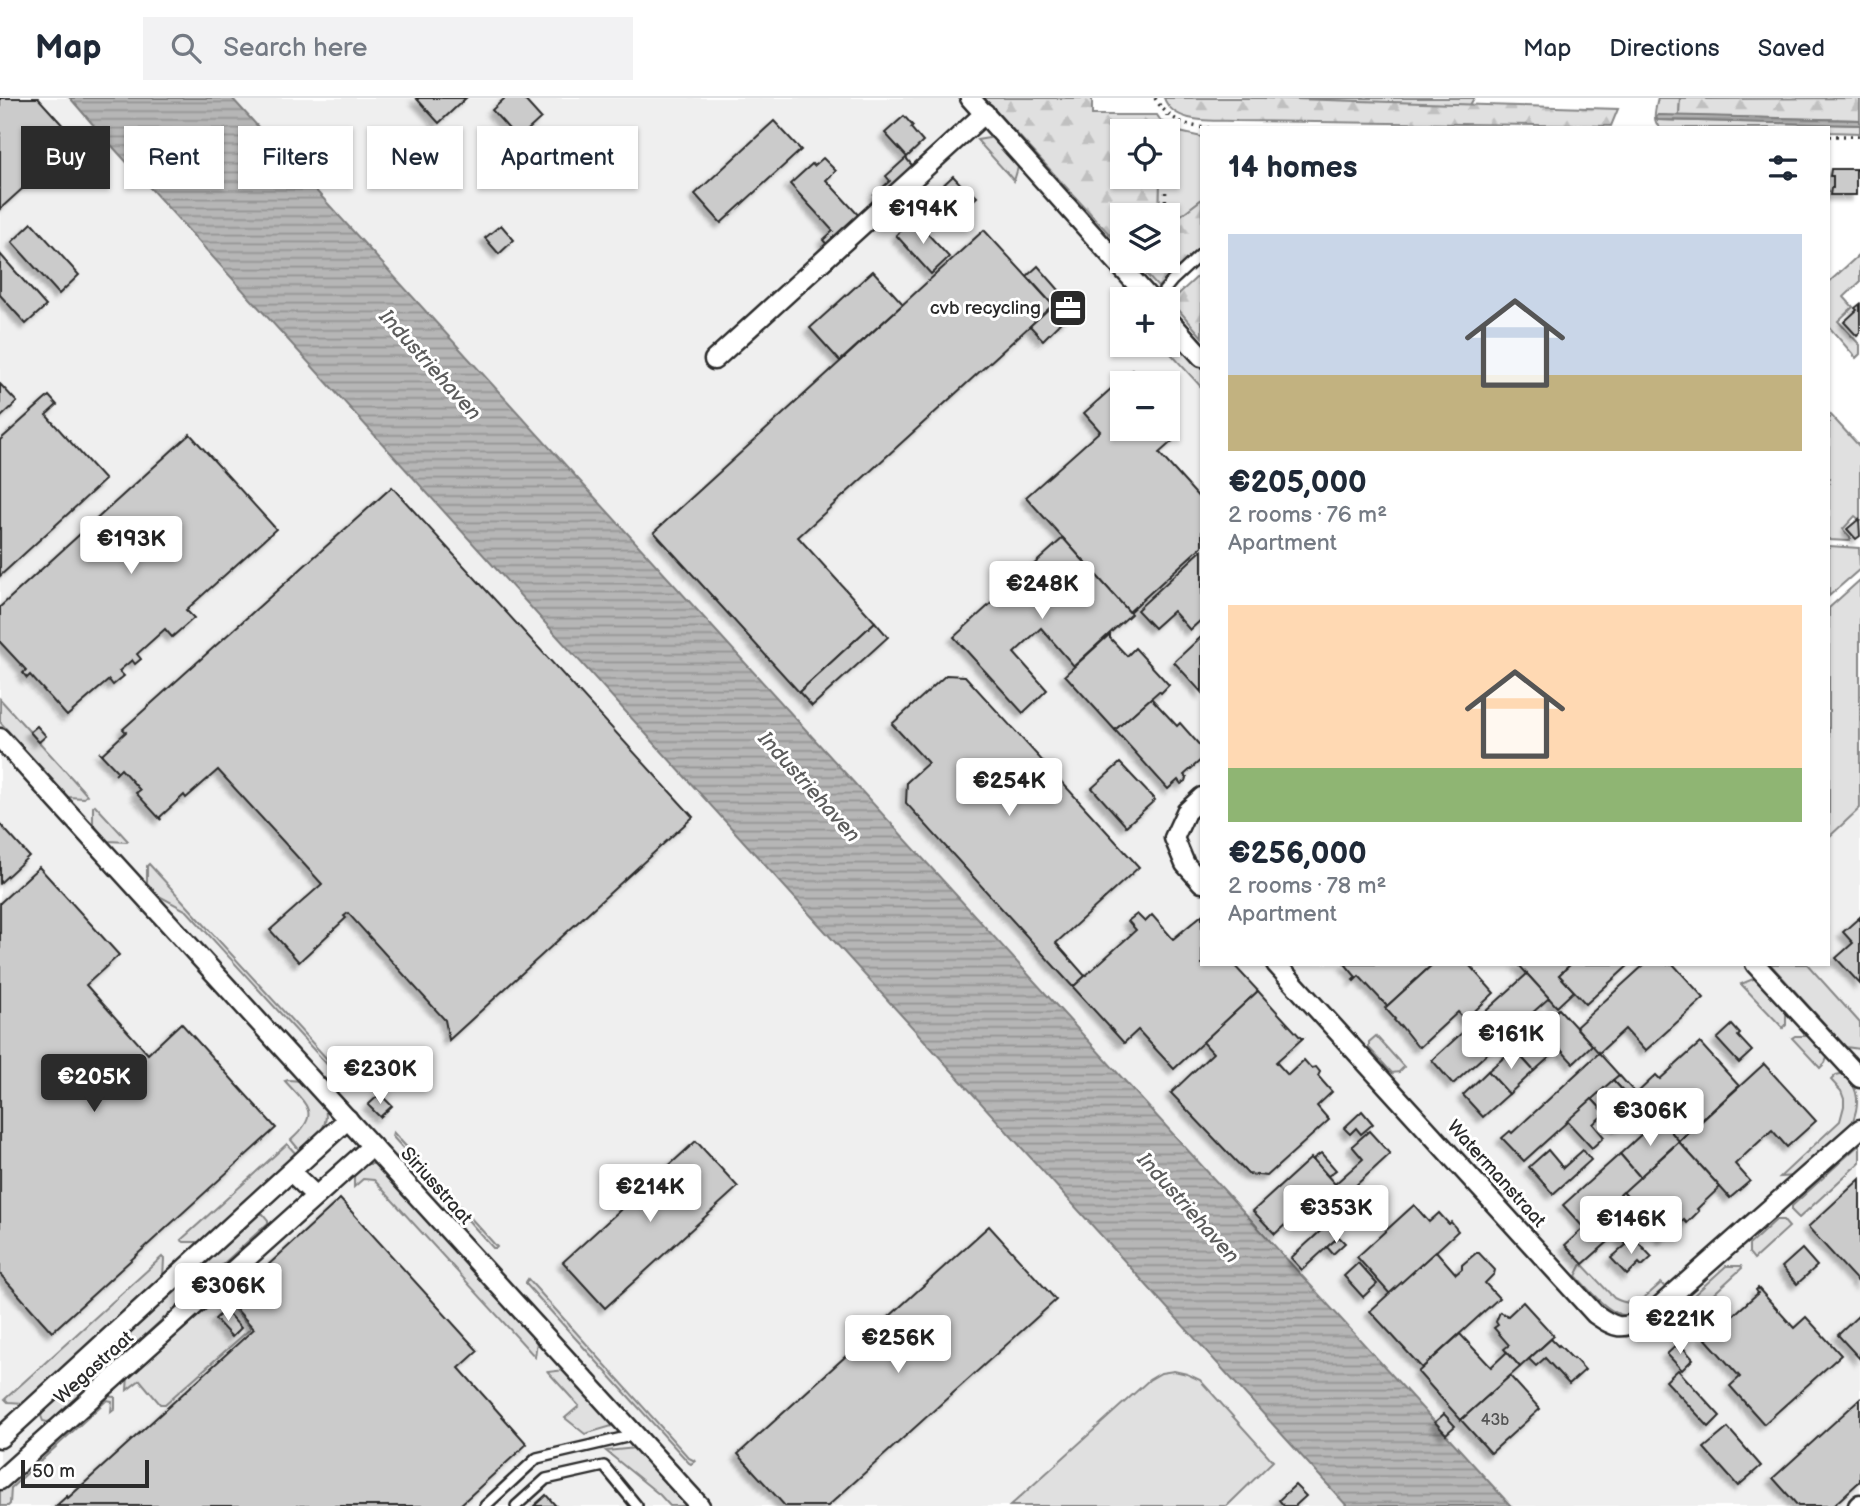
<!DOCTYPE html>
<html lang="en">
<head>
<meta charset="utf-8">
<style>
	:root { --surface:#fff; --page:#f2f2f3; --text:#1f2937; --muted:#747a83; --line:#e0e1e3; --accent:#2b2b2b }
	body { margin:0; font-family:"Balsamiq Sans",sans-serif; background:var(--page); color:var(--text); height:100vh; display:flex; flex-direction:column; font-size:26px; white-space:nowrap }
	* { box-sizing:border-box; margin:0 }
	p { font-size:23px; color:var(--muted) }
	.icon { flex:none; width:38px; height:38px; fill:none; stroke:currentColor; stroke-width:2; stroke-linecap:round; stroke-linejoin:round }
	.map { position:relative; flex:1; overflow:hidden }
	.panel { position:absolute; left:1200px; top:28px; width:630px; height:840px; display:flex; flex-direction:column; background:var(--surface); border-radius:0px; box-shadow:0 2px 5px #0004 }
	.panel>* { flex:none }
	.top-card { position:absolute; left:21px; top:28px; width:665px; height:63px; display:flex; gap:14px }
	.controls { position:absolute; left:1110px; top:21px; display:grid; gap:14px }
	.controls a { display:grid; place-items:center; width:70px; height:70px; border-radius:0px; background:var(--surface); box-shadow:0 2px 5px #0004; font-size:35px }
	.scale { position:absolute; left:21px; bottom:18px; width:128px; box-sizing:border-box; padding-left:7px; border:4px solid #2b2b2b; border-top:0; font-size:19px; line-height:24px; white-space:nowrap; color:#2b2b2b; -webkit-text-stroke:5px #fff; paint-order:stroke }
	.price { position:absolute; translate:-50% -60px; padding:0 16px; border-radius:7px; background:#fff; color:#222; font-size:23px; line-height:46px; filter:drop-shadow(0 2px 4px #0008) }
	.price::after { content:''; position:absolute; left:50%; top:42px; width:21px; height:16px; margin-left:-10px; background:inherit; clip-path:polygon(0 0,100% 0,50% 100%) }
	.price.selected { background:var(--accent); color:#fff }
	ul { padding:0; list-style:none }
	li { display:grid; align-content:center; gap:14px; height:371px; padding:0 28px }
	li span { display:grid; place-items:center; height:217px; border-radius:0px; color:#555 }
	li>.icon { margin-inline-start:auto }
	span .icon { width:126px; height:126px; fill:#fffc; stroke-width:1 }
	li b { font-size:30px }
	h2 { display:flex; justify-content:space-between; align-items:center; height:84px; padding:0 28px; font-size:30px }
	.pill { padding:0 24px; border-radius:0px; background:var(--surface); box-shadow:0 2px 5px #0004; font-size:24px; line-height:63px }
	.pill.selected { background:var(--accent); color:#fff }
	header { display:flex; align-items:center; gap:42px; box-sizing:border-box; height:98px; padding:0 35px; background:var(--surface); border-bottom:2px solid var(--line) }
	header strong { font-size:33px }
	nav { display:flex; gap:38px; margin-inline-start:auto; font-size:24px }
	.search { width:490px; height:63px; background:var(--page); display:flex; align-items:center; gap:18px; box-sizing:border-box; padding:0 24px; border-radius:0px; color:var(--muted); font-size:26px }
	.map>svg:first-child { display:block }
</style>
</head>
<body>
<header>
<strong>Map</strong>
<div class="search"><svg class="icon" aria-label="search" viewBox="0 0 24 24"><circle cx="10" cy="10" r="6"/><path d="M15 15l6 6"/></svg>Search here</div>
<nav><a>Map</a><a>Directions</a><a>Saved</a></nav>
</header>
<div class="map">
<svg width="1860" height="1408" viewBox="0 0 1860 1408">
	<defs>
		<pattern id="forest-firs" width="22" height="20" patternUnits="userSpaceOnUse" patternTransform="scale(1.75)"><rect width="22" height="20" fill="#e0e0e0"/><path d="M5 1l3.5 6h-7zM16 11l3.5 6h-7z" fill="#c0c0c0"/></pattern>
		<pattern id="water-rules" width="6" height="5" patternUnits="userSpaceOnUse" patternTransform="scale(1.75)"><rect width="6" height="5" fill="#b6b6b6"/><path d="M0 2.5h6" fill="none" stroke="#949494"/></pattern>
		<filter id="shadow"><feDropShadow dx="-5" dy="5" stdDeviation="2" flood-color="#0004"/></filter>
	</defs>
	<rect width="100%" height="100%" fill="#fff"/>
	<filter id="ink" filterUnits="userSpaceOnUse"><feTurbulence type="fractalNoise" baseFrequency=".0143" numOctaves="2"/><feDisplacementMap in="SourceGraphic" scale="14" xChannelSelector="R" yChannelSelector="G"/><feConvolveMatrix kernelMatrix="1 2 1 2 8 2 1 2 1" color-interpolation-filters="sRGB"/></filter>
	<g filter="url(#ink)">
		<!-- built -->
		<g fill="#efefef" fill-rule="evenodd">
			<path d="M0,0H80L1367,1408H0Z"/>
			<path d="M217,0H991L1122,139V163H1144L1202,224V866H1829V718L1860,688V1408H1498ZM1122,201H1167V247H1122ZM1122,285H1167V331H1122Z"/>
		</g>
		<!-- grass -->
		<g fill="#e0e0e0" stroke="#868686" stroke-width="2">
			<path d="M1262,0H1474L1470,7Z"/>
			<path d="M1658,0H1680L1679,18L1658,17L1656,20L1658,22L1860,27V35L1829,34V30H1660C1651,22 1656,10 1658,0Z"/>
			<path d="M1161,23L1175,33L1202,39V101L1167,128V117H1159L1160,79H1167V33H1161Z"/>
			<path d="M995,39L1019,66L1014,83L977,42Z"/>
			<path d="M1860,156V184L1844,199L1853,209L1838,223L1860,247V256L1856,260L1829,229V184Z"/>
			<path d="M1167,244H1182L1202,267V290L1163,247H1167Z"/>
			<path d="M1829,315L1860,349V422L1855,418L1843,431L1851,441L1849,443L1829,442Z"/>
			<path d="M1829,448L1859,450L1860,471L1829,498Z"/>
			<path d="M1860,482V710L1829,739V510Z"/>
			<path d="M0,601L79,688L87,697L84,700L68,699L0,624Z"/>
			<path d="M95,707L128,743L127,744L108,743L93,726V709Z"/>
			<path d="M149,766L338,973L337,974L333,973L187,813L159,798L147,785V768Z"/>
			<path d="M1770,866H1807L1860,925V951L1846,949Z"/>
			<path d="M1758,879L1786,911V927L1783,930L1741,886Z"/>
			<path d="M1376,938L1404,969L1399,974L1392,975L1369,950V944Z"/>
			<path d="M1795,938H1812L1828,957L1825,965L1820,970L1792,940Z"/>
			<path d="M1845,975C1860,994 1860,1006 1851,1028L1797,1078L1780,1079L1840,1023L1844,1008V1001L1841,993L1831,982L1836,977Z"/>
			<path d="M288,982L302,983L324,1007C332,1028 315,1041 301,1054L291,1042C321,1015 308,1009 285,983Z"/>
			<path d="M393,1034L497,1149L496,1150H493L392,1038Z"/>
			<path d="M287,1046L297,1057L201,1144H184L181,1142Z"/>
			<path d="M1860,1046V1064L1799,1120L1792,1113V1108Z"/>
			<path d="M368,1066H376L380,1069L537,1243L535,1259L374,1082L363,1081L354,1089V1072L362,1067Z"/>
			<path d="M260,1116H263L268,1122V1125L108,1271L95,1270V1266Z"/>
			<path d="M1776,1122H1783L1789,1129L1754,1161L1749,1155V1147Z"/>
			<path d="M162,1159L164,1161L163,1179L25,1305L8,1304L5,1301Z"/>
			<path d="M1582,1166L1614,1200C1636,1212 1645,1199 1661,1185L1670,1195C1625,1236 1610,1215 1576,1178Z"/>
			<path d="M1726,1168H1741L1742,1170L1684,1223L1683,1218V1207Z"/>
			<path d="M528,1181L689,1360L695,1363L691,1366L689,1365L526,1186V1184Z"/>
			<path d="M217,1196L224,1203L227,1204L250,1229V1231L165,1306H160L140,1282L127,1292L128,1277Z"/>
			<path d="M565,1272L612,1324V1328L585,1336L565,1320L579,1308L548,1274Z"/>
			<path d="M1174,1273L1187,1276L1200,1282L1273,1363L1227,1408H1010L1149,1282L1161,1275Z"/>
			<path d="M80,1281L90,1282L91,1286L51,1323L47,1324L43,1323L41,1318L43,1314Z"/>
			<path d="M104,1298L115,1299V1311L111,1314L112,1303L107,1302L11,1390L10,1406L8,1408H0V1393Z"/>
			<path d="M636,1350L688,1408H670L660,1397L606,1353Z"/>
		</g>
		<!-- forest -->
		<g fill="url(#forest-firs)" stroke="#868686" stroke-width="2">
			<path d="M984,0H1092V17H1157L1161,23V33H1122V79H1160L1159,117H1122V150Z"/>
			<path d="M1164,0H1262L1618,11L1611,28L1237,23C1213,22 1174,27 1164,0Z"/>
			<path d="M1680,0H1706L1707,1L1860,0V22L1679,18Z"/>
			<path d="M1202,101V149L1158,189L1134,163H1167V128Z"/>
			<path d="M1197,179L1202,186V239L1171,203Z"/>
		</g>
		<!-- water -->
		<g fill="url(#water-rules)" stroke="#7e7e7e" stroke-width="2">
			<path d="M70,0H232L1511,1408H1347L102,37Z"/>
			<path d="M1658,17L1860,22V27L1658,22L1656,20Z"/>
		</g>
		<!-- building -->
		<g fill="#cbcbcb" stroke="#2b2b2b" stroke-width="2" filter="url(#shadow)">
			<path d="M0,0H38L76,42L0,111Z"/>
			<path d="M416,0H466L439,25Z"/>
			<path d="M505,0H523L541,20L518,41L492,12Z"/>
			<path d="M904,18L913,28L911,30L923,44L907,59L885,35Z"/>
			<path d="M774,23L801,52L721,125L695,96Z"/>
			<path d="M823,60L836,73L826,82L862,121L830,150L823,142L833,133L790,86L812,66L814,68Z"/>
			<path d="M906,60L916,72L881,104L874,97L890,83L886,78Z"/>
			<path d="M1831,71H1856V97H1830L1831,90H1833V78H1830Z"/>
			<path d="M953,78L967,93L969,91L977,99L958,116L937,93Z"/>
			<path d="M914,121L949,159L931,176L896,137Z"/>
			<path d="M32,125L79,177L59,196L12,144Z"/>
			<path d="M501,127L514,142L499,156L485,140Z"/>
			<path d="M984,132L1053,207L798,439L875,524L799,594L654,434Z"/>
			<path d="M0,156L46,208L26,226L0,197Z"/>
			<path d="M1038,168L1059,192L1058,193L1060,195L1062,194L1077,211L1063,223L1062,222L1059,224L1060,225L1043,242L1030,228L1053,207L1027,178Z"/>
			<path d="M873,173L903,206L840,263L810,230Z"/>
			<path d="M1860,206V235L1857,238L1844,224L1857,212L1855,210Z"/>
			<path d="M1132,272L1143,284L1122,285V331H1167V328L1177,339L1159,355L1202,403V448L1129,514L1026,399L1100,333L1084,315Z"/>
			<path d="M0,286L17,304L0,320Z"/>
			<path d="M49,298L57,307L46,317L105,382L0,478V342Z"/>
			<path d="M190,336L276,431L186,512L194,520L172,539L165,531L137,556L141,561L135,566L132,562L119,573L124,578L113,587L109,582L67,618L30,577L27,580L23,575L26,572L0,544V509Z"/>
			<path d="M392,389L693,719L449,942L445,922L348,815L344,818L346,820L299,864L270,832L322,786L218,672L186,700L184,697L160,719L161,722L136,695L140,692L121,671L115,677L118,674L99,654L102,656L126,634L123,631Z"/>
			<path d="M1859,421L1860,438L1856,441L1847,431Z"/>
			<path d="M1063,440L1131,516L1074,568L1041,530L1014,555L1047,592L1023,615L954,539Z"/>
			<path d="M1202,452V521L1190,532L1173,513L1154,530L1137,512Z"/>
			<path d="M875,524L888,539L812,608L799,594Z"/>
			<path d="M1110,536V540L1127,558L1135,550L1169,587L1161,595L1159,593L1115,632L1065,577Z"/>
			<path d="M1202,538V595L1174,564Z"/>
			<path d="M946,577L965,578L1139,769L1056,845L1085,878L1073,889L906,705L907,684L928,665L892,626Z"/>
			<path d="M1151,600L1177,628L1180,625L1202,650V661L1184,677L1187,680L1186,683L1181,686L1178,682L1168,691L1115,632Z"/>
			<path d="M37,628L46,638L39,644L30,634Z"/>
			<path d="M1120,665L1155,702L1126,728L1092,690Z"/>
			<path d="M0,726L29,758L0,785Z"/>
			<path d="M39,769L119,857L86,887L148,956L181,925L276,1030L52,1234L0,1176V805Z"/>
			<path d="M1137,816L1145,824L1152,817L1173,841L1202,817V866H1233L1258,893L1174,971L1138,932L1124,945L1073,889L1136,832L1128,823Z"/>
			<path d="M1860,819V886L1836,860L1853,845L1843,834Z"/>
			<path d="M1345,866H1433L1387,908L1359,878L1354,883L1353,882L1356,879Z"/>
			<path d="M1433,866H1472L1470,868L1494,895L1465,922L1458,914L1420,949L1417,948L1401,928L1400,929L1394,922L1395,921L1385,910Z"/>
			<path d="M1518,866H1571L1559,877L1574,893L1557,909Z"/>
			<path d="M1571,866H1630L1586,906L1559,877Z"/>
			<path d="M1645,866H1673L1704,900L1645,953L1625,931L1599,955L1576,929Z"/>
			<path d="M1527,876L1549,900L1453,986L1432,962Z"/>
			<path d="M1258,893L1301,940H1303L1276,964L1288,977L1304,962L1311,970L1316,969L1320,974L1318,978L1332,994L1317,1008L1329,1022L1267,1078L1248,1076L1171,995L1213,955L1203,944Z"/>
			<path d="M1559,911L1592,947L1573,965L1539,928Z"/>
			<path d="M1732,927L1740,936L1738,938L1752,953L1739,965L1717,941Z"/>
			<path d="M1539,928L1559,951L1534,973L1514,951Z"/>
			<path d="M1700,945L1739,988L1679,1043L1636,996L1656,977L1660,981Z"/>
			<path d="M1514,951L1534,973L1509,996L1488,973Z"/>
			<path d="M1599,955L1619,977L1524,1063L1502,1040L1510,1033L1512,1035Z"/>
			<path d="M1764,966L1816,1023L1787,1049L1772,1032L1735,1066L1750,1083L1730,1100L1679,1044Z"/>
			<path d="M1488,973L1509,996L1483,1019L1463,997Z"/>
			<path d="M1619,977L1645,1006L1640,1011L1613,982Z"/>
			<path d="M1613,982L1640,1011L1619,1030L1592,1001Z"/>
			<path d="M380,996L392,1008L380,1019L368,1007Z"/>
			<path d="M1592,1001L1605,1015L1593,1026L1604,1039L1592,1050L1567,1023Z"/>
			<path d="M1362,1013L1373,1026L1361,1036L1356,1030L1350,1036L1344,1030Z"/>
			<path d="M1659,1020L1679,1043L1640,1079L1620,1056Z"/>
			<path d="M1369,1033L1390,1056L1329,1112L1316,1098L1275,1136L1253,1113L1311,1060L1335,1086L1363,1061L1352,1048Z"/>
			<path d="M696,1043L738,1089L605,1210L563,1164Z"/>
			<path d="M1679,1044L1720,1089L1697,1111L1699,1113L1687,1125L1684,1122L1665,1140L1623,1094Z"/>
			<path d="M1548,1052L1563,1070L1583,1052L1591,1062L1553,1096L1529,1069Z"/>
			<path d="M1321,1055L1336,1072L1328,1078L1313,1061Z"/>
			<path d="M1620,1056L1640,1079L1584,1130L1563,1107Z"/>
			<path d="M1860,1081V1186L1808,1129Z"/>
			<path d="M1623,1094L1665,1140L1663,1141L1640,1115L1625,1129L1632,1136L1624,1144L1617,1136L1583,1166L1565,1147Z"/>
			<path d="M340,1101L478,1253L459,1270L527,1346L459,1408H56L67,1398L68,1400L254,1231L229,1203Z"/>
			<path d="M1414,1107L1429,1124L1439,1115L1449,1126L1451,1124L1458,1133L1390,1196L1357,1159Z"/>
			<path d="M989,1128L1056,1202L828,1408H785L738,1356Z"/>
			<path d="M1326,1128L1337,1140L1302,1172L1291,1160Z"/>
			<path d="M1632,1136V1138L1652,1159L1642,1168L1639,1165L1627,1177L1611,1160L1626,1147L1624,1144Z"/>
			<path d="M1339,1139L1345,1145L1333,1156L1327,1149Z"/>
			<path d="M1802,1151L1817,1168L1797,1186L1782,1169Z"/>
			<path d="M1436,1153L1456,1176L1462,1171V1167L1476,1155H1479L1495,1172L1494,1176L1485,1185L1499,1200L1422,1270L1370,1213Z"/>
			<path d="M1358,1165L1377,1186L1363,1199L1344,1178Z"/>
			<path d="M1758,1190L1794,1230L1806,1219L1841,1257L1764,1326L1730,1288L1740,1279L1704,1239L1706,1237L1708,1240L1758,1195L1756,1192Z"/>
			<path d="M1523,1204L1554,1238L1520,1269L1504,1251L1509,1247L1494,1230L1498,1227L1496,1224L1500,1214L1508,1218Z"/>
			<path d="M225,1212L241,1230L232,1239L215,1221Z"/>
			<path d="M1860,1216V1261L1838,1237Z"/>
			<path d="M1460,1236L1491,1269L1507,1254L1520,1269L1461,1322L1418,1274Z"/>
			<path d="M1551,1241L1558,1248L1559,1247L1573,1261L1574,1260L1585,1272L1569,1286L1545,1260L1536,1268L1529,1261Z"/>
			<path d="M1679,1245L1693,1261L1682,1272L1667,1256Z"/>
			<path d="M1678,1272L1720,1318L1709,1329L1666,1283Z"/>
			<path d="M1510,1278L1540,1311L1491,1355L1461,1322Z"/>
			<path d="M1860,1301V1383L1833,1408H1798L1773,1380Z"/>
			<path d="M1444,1316L1455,1328L1446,1336L1435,1324Z"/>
			<path d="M1728,1330L1761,1368L1738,1388L1704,1350Z"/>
			<path d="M1295,1387L1306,1398L1295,1408H1284L1279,1402Z"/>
			<path d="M546,1397L556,1408H534Z"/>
		</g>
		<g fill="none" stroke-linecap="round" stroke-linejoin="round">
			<!-- lane casing -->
			<g stroke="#2b2b2b" stroke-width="14">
				<g id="lane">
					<path d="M1157,201L1172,183L1202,155"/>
					<path d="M485,1408L537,1360L635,1337"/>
					<path d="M516,1408L546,1381L604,1368L637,1408"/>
				</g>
			</g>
			<!-- street casing -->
			<g stroke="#2b2b2b" stroke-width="23">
				<g id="street">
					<path d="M970,0L1150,201"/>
					<path d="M1167,220L1202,259"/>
					<path d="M714,262L985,15"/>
					<path d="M0,640L700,1408"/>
					<path d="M1202,699L1186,714L1174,740L1185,766L1202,785"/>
					<path d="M1276,866L1595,1216C1617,1231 1620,1232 1645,1221L1860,1031"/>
					<path d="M1755,866L1860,980"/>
					<path d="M291,1074L316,1098"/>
					<path d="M0,1340L348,1021"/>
					<path d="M0,1382L372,1048"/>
					<path d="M1858,1408L1860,1406"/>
				</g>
			</g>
			<!-- path -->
			<g stroke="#2b2b2b" stroke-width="3.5" stroke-dasharray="2 5" stroke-linecap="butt">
				<path d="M1155,0C1167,21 1187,29 1209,30"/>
				<path d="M1167,33V15"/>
				<path d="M1829,38H1860"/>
				<path d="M1165,117L1166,79"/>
				<path d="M1165,175V163"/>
			</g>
			<!-- lane -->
			<use href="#lane" stroke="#fff" stroke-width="9"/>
			<!-- street -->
			<use href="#street" stroke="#fff" stroke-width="18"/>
		</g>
	</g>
	<!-- icons -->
	<defs>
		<g id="office-square" transform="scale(2.0125)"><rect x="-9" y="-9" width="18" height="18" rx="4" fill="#2b2b2b" stroke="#fff"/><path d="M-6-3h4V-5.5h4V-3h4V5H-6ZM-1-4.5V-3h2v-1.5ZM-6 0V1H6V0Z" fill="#fff"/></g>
	</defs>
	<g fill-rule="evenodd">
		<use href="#office-square" x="1068" y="210"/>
	</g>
	<g text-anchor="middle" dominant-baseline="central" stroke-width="6" stroke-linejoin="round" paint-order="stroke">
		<!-- number labels -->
		<g font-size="16" fill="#535353">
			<text x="1495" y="1322">43b</text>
		</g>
		<!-- poi labels -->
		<g font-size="19" fill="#2b2b2b" stroke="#fff" text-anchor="end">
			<text x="1041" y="210">cvb recycling</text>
		</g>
		<!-- street labels -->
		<g font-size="19" fill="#2b2b2b" stroke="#fff">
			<text transform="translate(1496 1076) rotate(48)">Watermanstraat</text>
			<text transform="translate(436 1088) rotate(48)">Siriusstraat</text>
			<text transform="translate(94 1270) rotate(-42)">Wegastraat</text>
		</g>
		<!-- water labels -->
		<g font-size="21" font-style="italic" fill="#5c5c5c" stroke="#fff">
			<text transform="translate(430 267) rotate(48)">Industriehaven</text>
			<text transform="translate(809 689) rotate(48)">Industriehaven</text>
			<text transform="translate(1188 1110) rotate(48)">Industriehaven</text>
		</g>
	</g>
</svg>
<div class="controls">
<a><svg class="icon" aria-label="locate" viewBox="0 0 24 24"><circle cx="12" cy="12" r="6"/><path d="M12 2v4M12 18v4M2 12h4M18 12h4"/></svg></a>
<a><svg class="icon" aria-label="layers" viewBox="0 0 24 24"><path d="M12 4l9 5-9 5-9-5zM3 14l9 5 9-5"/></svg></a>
<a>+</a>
<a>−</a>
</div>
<div class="scale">50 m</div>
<b class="price" style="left:923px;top:148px">€194K</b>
<b class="price" style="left:131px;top:478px">€193K</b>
<b class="price" style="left:1042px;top:523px">€248K</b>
<b class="price" style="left:1009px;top:720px">€254K</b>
<b class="price" style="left:1511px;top:973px">€161K</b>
<b class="price" style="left:380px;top:1008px">€230K</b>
<b class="price selected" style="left:94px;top:1016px">€205K</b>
<b class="price" style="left:1650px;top:1050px">€306K</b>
<b class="price" style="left:650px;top:1126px">€214K</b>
<b class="price" style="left:1336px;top:1147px">€353K</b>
<b class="price" style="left:1631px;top:1158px">€146K</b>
<b class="price" style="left:228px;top:1225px">€306K</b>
<b class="price" style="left:1680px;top:1258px">€221K</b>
<b class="price" style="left:898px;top:1277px">€256K</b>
<div class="top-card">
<a class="pill selected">Buy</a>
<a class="pill">Rent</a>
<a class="pill">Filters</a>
<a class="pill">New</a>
<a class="pill">Apartment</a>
</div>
<section class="panel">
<h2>14 homes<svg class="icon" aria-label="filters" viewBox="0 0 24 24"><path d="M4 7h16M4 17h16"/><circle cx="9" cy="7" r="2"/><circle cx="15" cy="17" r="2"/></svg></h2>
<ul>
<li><span style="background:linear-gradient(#c9d6e8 65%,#c2b280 0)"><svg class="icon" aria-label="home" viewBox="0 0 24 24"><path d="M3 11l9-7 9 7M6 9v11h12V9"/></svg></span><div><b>€205,000</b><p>2 rooms · 76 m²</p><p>Apartment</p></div></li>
<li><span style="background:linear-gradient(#ffd9b3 75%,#8fb573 0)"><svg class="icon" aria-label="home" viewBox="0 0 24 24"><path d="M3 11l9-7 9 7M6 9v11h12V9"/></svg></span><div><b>€256,000</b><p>2 rooms · 78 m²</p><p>Apartment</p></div></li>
</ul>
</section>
</div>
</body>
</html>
